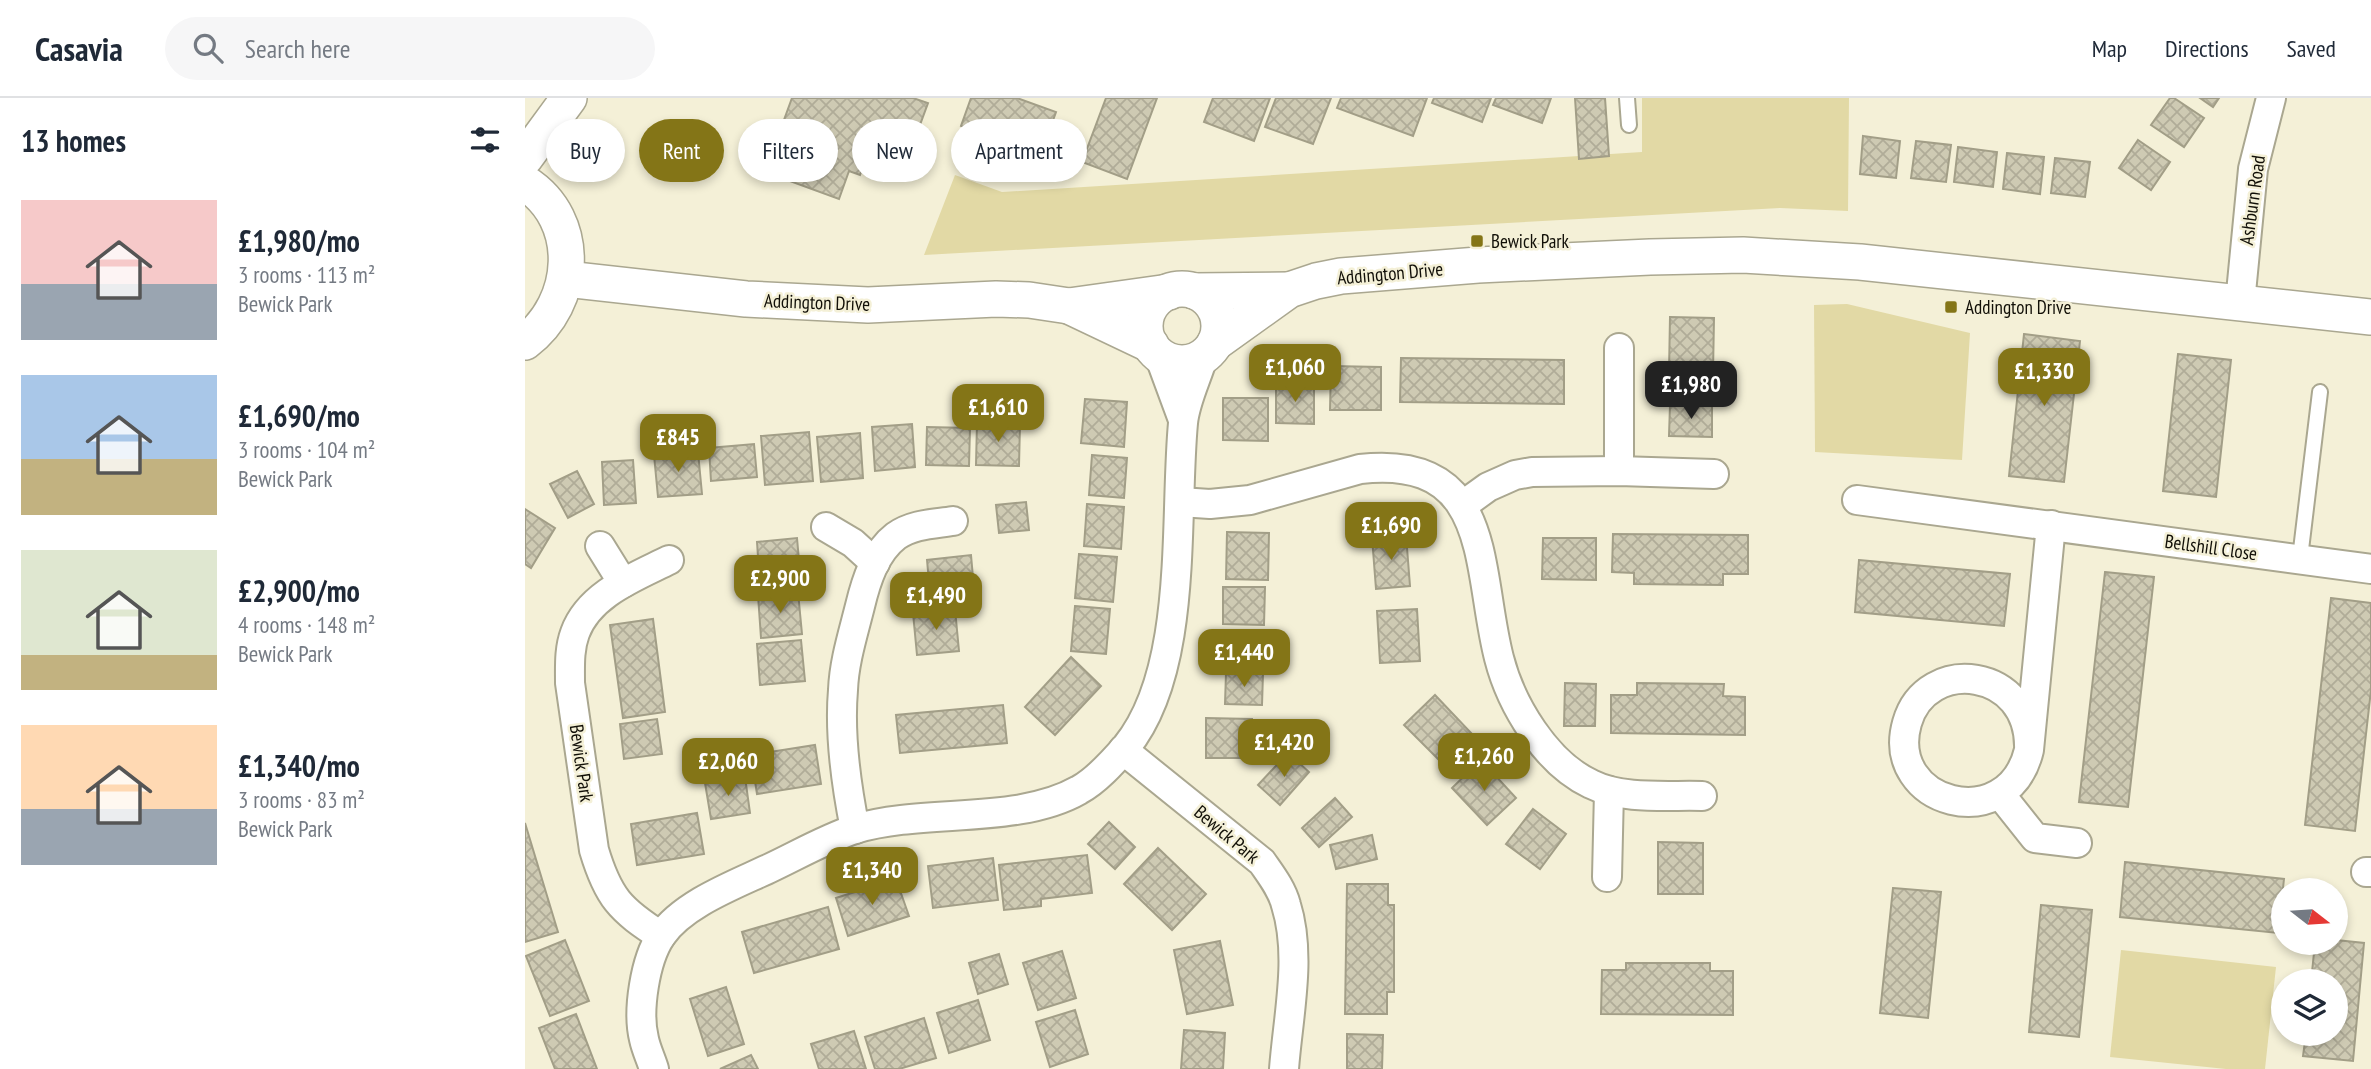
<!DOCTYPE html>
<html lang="en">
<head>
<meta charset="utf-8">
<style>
	:root { --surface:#fff; --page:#f6f6f7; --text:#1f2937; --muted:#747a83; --line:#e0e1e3; --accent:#847517 }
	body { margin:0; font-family:"PT Sans Narrow",sans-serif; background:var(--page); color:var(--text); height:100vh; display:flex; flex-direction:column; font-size:26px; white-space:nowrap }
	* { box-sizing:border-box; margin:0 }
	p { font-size:23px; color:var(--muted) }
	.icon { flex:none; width:38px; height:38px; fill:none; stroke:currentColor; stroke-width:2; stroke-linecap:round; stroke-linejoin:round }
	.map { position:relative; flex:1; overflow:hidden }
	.side { display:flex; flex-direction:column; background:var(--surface); width:525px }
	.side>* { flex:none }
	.hud { position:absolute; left:21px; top:21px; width:665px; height:63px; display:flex; gap:14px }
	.needle { width:46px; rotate:107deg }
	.controls { position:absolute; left:1746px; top:780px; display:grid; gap:14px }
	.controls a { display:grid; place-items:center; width:77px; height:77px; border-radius:50%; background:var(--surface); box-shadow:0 4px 10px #0003; font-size:35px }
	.price { position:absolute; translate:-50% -60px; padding:0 16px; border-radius:14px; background:var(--accent); color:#fff; font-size:23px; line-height:46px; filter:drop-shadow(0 2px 4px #0008) }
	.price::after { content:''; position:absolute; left:50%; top:42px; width:21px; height:16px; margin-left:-10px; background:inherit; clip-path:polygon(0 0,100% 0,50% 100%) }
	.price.active { background:#222; color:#fff }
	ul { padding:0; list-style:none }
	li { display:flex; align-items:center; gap:21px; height:175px; padding:0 21px }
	li span { display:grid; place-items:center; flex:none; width:196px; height:140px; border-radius:0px; color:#555 }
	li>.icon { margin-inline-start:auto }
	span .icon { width:84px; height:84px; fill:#fffc; stroke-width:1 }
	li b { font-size:30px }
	h2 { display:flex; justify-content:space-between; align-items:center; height:84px; padding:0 21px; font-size:30px }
	.chip { padding:0 24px; border-radius:32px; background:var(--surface); box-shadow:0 4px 10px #0003; font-size:24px; line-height:63px }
	.chip.active { background:var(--accent); color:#fff }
	header { display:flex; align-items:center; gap:42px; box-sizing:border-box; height:98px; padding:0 35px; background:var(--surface); border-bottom:2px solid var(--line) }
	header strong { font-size:33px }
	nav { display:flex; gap:38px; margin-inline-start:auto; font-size:24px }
	.search { width:490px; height:63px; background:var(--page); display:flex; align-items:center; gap:18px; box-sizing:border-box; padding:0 24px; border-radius:38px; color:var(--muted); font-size:26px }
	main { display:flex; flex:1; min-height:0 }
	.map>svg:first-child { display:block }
</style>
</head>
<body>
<header>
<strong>Casavia</strong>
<div class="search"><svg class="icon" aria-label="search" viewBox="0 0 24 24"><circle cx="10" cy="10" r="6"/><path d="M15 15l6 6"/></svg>Search here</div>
<nav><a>Map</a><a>Directions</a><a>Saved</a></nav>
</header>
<main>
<section class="side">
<h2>13 homes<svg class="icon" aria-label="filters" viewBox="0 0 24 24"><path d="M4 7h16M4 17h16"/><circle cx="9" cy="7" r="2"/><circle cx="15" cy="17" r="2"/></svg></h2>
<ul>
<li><span style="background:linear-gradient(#f6c9c9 60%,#9aa5b1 0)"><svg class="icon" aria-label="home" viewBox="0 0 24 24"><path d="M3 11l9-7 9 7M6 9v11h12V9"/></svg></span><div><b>£1,980/mo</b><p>3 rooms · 113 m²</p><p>Bewick Park</p></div></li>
<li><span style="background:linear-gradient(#a9c7e8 60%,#c2b280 0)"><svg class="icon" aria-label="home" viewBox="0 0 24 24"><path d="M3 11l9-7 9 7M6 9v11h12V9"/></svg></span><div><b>£1,690/mo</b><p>3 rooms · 104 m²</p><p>Bewick Park</p></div></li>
<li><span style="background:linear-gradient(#dfe7d0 75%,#c2b280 0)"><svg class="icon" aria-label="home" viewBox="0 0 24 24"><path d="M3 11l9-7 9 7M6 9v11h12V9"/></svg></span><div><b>£2,900/mo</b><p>4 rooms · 148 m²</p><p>Bewick Park</p></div></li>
<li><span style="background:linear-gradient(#ffd9b3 60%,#9aa5b1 0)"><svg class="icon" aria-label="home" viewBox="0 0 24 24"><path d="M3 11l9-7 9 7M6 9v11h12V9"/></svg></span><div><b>£1,340/mo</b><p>3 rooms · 83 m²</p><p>Bewick Park</p></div></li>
</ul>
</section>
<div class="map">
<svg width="1846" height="971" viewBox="0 0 1846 971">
	<defs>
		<pattern id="building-cross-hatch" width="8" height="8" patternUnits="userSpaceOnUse" patternTransform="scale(1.75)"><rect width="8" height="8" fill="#cecab3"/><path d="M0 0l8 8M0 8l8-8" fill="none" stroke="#b0ac98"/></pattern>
	</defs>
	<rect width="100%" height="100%" fill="#f4f0d7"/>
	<!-- green -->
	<g fill="#e2d9a5">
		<path d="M1117,0H1324L1323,113L1255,110L399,157L430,77L477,94L1117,54Z"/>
		<path d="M1322,206L1445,235L1437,362L1290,354L1289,207Z"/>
		<path d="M1596,852L1751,869L1740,971H1701L1585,959Z"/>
	</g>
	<!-- building -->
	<g fill="url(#building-cross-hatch)" stroke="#a29e87" stroke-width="2">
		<path d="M267,0H388L403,5L378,73L341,60L335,77L324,73L314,101L240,74Z"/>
		<path d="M446,0H492L531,14L515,58L436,28Z"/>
		<path d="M581,0H632L602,81L557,64Z"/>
		<path d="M688,0H745L729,43L679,24Z"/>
		<path d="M751,0H806L788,46L740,29Z"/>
		<path d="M816,0H902L888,38L812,10Z"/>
		<path d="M909,0H966L957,24L907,5Z"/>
		<path d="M971,0H1026L1017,25L968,7Z"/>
		<path d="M1050,0H1080L1084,58L1054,61Z"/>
		<path d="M1645,0H1649L1679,20L1659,49L1626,27Z"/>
		<path d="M1675,0H1694L1688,9Z"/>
		<path d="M1338,38L1375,43L1371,80L1335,76Z"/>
		<path d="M1613,42L1645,64L1626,92L1594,70Z"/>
		<path d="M1391,43L1426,47L1421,84L1386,80Z"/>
		<path d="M1433,49L1472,54L1468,89L1429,84Z"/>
		<path d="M1482,55L1519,59L1515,96L1478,91Z"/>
		<path d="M1530,60L1565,64L1560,99L1526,95Z"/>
		<path d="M1145,219L1189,220L1188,275L1144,274Z"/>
		<path d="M1499,236L1555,243L1539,384L1484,378Z"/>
		<path d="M1653,256L1706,262L1691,399L1638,393Z"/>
		<path d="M876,260L1039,262V306L875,304Z"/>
		<path d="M806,268L856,269V312H805Z"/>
		<path d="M751,287H789V326L751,325Z"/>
		<path d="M698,300H743V343L698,342Z"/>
		<path d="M560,301L602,304L599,349L556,345Z"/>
		<path d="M1145,307L1187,308V339L1144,338Z"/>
		<path d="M452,325L495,326L494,368L451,367Z"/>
		<path d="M387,326L390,369L350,373L347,329Z"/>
		<path d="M402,329L445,330L444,368L401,367Z"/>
		<path d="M284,334L288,383L240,387L236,338Z"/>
		<path d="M335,335L338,380L296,384L292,339Z"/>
		<path d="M229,346L232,379L186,383L184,350Z"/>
		<path d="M173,354L177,396L133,399L129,357Z"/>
		<path d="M567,357L602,360L599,400L564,397Z"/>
		<path d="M108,362L111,405L79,407L77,364Z"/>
		<path d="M52,373L69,406L43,420L25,386Z"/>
		<path d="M501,404L504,432L474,435L471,407Z"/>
		<path d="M562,406L599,409L596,451L559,448Z"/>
		<path d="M0,411L30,430L6,470L0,466Z"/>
		<path d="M702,434L744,435L743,482L701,481Z"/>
		<path d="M1088,436L1223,437V476H1198V487L1109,486V475L1087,474Z"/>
		<path d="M881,437L885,488L851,491L847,439Z"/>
		<path d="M272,440L276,485L235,488L232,444Z"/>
		<path d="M1018,440H1071V482L1017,481Z"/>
		<path d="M554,456L592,459L588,504L550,500Z"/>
		<path d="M446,457L450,502L406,506L402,462Z"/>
		<path d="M1334,462L1485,476L1479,528L1330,514Z"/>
		<path d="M1580,474L1629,479L1603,709L1554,704Z"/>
		<path d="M698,489H740L739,527L698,526Z"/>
		<path d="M273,494L277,536L236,540L233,497Z"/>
		<path d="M1806,500L1846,505V592L1830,733L1780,727Z"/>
		<path d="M550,508L585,511L581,556L546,553Z"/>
		<path d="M430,511L434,553L392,557L388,515Z"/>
		<path d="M892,511L895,563L855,565L852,513Z"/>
		<path d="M128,521L140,614L98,620L85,527Z"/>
		<path d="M701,533H739V568L700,567Z"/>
		<path d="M276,542L280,583L235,587L232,546Z"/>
		<path d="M546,559L576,588L530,637L500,609Z"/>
		<path d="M701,575L738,576L737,607L700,606Z"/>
		<path d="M1040,585L1071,586L1070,628H1039Z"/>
		<path d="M1112,585L1199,586L1198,598L1220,599V637L1086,635V597H1112Z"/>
		<path d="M910,597L947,636L917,665L879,627Z"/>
		<path d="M478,607L482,645L375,655L371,617Z"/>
		<path d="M681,620L727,621L726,660H681Z"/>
		<path d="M132,621L137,656L99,661L95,626Z"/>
		<path d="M290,647L296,686L232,696L226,657Z"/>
		<path d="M763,655L784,674L755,707L733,687Z"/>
		<path d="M956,662L991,700L962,727L927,690Z"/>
		<path d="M220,679L225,715L186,721L180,685Z"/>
		<path d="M810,700L827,719L794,749L777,730Z"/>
		<path d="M1008,711L1041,736L1015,771L981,746Z"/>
		<path d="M172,715L179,756L112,767L106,726Z"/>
		<path d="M584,724L610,749L590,771L563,746Z"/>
		<path d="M0,725L33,834L0,844Z"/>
		<path d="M847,737L852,761L811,771L805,747Z"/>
		<path d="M1133,744L1178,745V796H1133Z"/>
		<path d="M633,750L681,796L647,832L599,786Z"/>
		<path d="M562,757L567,795L516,801V808L479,812L474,767Z"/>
		<path d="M468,760L473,802L408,810L403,768Z"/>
		<path d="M1600,764L1759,781L1753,835L1595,819Z"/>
		<path d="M371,781L384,818L323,838L311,800Z"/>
		<path d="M822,786H863V807H869V894H862V916H820Z"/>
		<path d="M1368,790L1416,794L1403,920L1355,915Z"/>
		<path d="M1516,807L1567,812L1554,939L1504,934Z"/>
		<path d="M303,809L314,851L229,875L217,834Z"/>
		<path d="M40,842L64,903L25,918L1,858Z"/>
		<path d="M1811,842L1839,845L1828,963L1778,958L1781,936H1811V884H1786L1790,845H1811Z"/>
		<path d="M695,843L708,907L662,916L649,852Z"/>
		<path d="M537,853L551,900L513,912L498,865Z"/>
		<path d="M474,856L483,886L453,896L444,865Z"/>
		<path d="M1101,865H1185V873H1208V917L1076,916L1077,872H1101Z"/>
		<path d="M201,889L219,946L183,958L165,901Z"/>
		<path d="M453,902L465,942L424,955L412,915Z"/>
		<path d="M550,912L563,956L525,969L511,924Z"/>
		<path d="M51,916L72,971H30L14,930Z"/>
		<path d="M399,920L411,960L374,971H350L340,939Z"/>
		<path d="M659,932L700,935L698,971H656Z"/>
		<path d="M329,933L341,971H294L286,946Z"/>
		<path d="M822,936L858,937L857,971H822Z"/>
		<path d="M226,957L233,971H195Z"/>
	</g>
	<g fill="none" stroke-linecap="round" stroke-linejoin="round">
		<!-- service casing -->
		<g stroke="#aaa790" stroke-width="18">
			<g id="service">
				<path d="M1102,0L1104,27"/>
				<path d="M1775,460L1795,294"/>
			</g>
		</g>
		<!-- minor casing -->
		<g stroke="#aaa790" stroke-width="32">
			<g id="minor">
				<path d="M1715,205L1728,71L1746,0"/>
				<path d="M634,257L658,322"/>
				<path d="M1094,373V250"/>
				<path d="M1332,402L1846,471"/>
				<path d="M655,404L685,406L725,402L835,371C969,356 951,471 974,560C986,607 1021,665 1066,686C1098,702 1142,697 1177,698"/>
				<path d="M938,407L963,389L990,377L1007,374L1094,373L1189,376"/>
				<path d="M301,429L328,445L350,465"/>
				<path d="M75,448L98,485"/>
				<path d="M598,652L737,764C746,777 757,791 761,807C777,858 763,918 759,971"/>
				<path d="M1504,652C1507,569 1401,557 1382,625C1359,706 1483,740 1504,652L1526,427"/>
				<path d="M1475,696L1510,740L1552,745"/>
				<path d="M330,731C321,686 314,638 318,592C319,564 328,536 335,508C341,483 350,454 371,438C388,426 409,426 428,423"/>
				<path d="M1841,774H1846"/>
				<path d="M1082,779L1084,693"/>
				<path d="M136,838C95,812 83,799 69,752L45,585C45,568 44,551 50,535C64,496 110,479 144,462"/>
				<path d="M129,971C126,961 121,951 119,941C112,913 120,862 136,838C158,806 209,787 243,771C271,758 300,741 330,731C399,710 493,727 554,692C571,683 588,664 601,649C664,572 649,421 658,325C660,303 672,280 678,259"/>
			</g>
		</g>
		<!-- tertiary casing -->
		<g stroke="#aaa790" stroke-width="38">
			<g id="tertiary">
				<path d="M0,60L44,0"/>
				<path d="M0,85C58,122 52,205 0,244"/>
				<path d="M41,181L221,201L343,207L471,201L504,202L544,208L644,194"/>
				<circle cx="657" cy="228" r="37"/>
				<path d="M669,193L764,192"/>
				<path d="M544,208L626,247"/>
				<path d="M690,245L764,192L791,183L816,178L953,167L1125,159L1218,157L1335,164L1846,219"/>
			</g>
		</g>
		<!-- service -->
		<use href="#service" stroke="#fff" stroke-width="14"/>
		<!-- minor -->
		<use href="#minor" stroke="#fff" stroke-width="28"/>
		<!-- tertiary -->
		<use href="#tertiary" stroke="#fff" stroke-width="35"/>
	</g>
	<!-- markers -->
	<g fill="#847517" stroke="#f4f0d7" stroke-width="2.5">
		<rect x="945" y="136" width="14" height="14" rx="3.5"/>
		<rect x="1419" y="202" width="14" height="14" rx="3.5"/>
	</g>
	<g text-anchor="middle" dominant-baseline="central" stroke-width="5" stroke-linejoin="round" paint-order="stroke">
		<!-- street labels -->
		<g font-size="19" fill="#110f07" stroke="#f4f0d7">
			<text transform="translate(1727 102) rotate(-82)">Ashburn Road</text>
			<text transform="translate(865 175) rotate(-5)">Addington Drive</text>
			<text transform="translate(292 204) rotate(2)">Addington Drive</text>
			<text transform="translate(1686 449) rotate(8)">Bellshill Close</text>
			<text transform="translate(57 665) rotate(82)">Bewick Park</text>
			<text transform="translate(702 736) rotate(40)">Bewick Park</text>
		</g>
		<!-- poi labels -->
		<g font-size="19" fill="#110f07" stroke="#f4f0d7" text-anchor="start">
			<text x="966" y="143">Bewick Park</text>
			<text x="1440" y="209">Addington Drive</text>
		</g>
	</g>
</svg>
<div class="controls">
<a><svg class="needle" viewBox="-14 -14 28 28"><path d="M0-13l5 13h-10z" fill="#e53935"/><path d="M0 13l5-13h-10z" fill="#747a83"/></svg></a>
<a><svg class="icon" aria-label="layers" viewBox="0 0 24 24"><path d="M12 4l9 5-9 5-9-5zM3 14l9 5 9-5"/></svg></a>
</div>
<b class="price" style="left:770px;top:306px">£1,060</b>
<b class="price" style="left:1519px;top:310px">£1,330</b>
<b class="price active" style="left:1166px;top:323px">£1,980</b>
<b class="price" style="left:473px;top:346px">£1,610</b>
<b class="price" style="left:153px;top:376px">£845</b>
<b class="price" style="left:866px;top:464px">£1,690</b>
<b class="price" style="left:255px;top:517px">£2,900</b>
<b class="price" style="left:411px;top:534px">£1,490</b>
<b class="price" style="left:719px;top:591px">£1,440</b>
<b class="price" style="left:759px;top:681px">£1,420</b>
<b class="price" style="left:959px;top:695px">£1,260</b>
<b class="price" style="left:203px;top:700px">£2,060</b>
<b class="price" style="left:347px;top:809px">£1,340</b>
<div class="hud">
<a class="chip">Buy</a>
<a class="chip active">Rent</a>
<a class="chip">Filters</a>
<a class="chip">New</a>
<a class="chip">Apartment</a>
</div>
</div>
</main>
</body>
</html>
